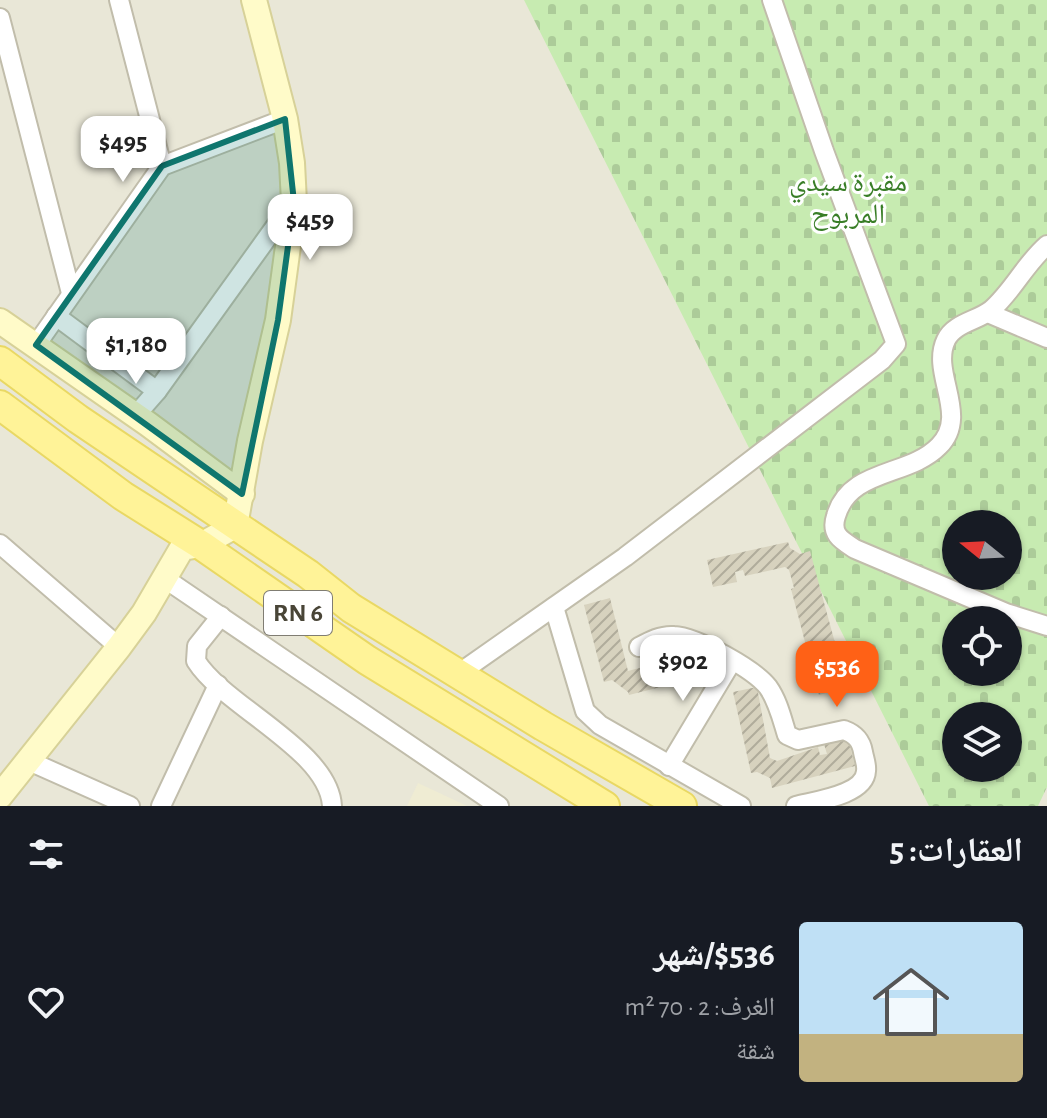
<!DOCTYPE html>
<html lang="ar">
<head>
<meta charset="utf-8">
<style>
	:root { --surface:#171b24; --page:#242831; --text:#f1f3f6; --muted:#9ea1a6; --line:#363941; --accent:#ff6116 }
	body { margin:0; font-family:"Alegreya Sans","Noto Naskh Arabic",sans-serif; background:var(--page); color:var(--text); direction:rtl; height:100vh; display:flex; flex-direction:column; font-size:30px; white-space:nowrap }
	* { box-sizing:border-box; margin:0 }
	p { font-size:26px; color:var(--muted) }
	.icon { flex:none; width:44px; height:44px; fill:none; stroke:currentColor; stroke-width:2; stroke-linecap:round; stroke-linejoin:round }
	.map { position:relative; height:806px; overflow:hidden; direction:ltr }
	.drawer { display:flex; flex-direction:column; background:var(--surface); flex:1 }
	.drawer>* { flex:none }
	.needle { width:52px; rotate:288deg }
	.buttons { position:absolute; left:942px; top:510px; display:grid; gap:16px }
	.buttons a { display:grid; place-items:center; width:80px; height:80px; border-radius:50%; background:var(--surface); box-shadow:0 2px 6px #0004; font-size:40px }
	.price { position:absolute; translate:-50% -68px; padding:0 18px; border-radius:16px; background:#fff; color:#222; font-size:26px; line-height:52px; filter:drop-shadow(0 2px 4px #0008) }
	.price::after { content:''; position:absolute; left:50%; top:48px; width:24px; height:18px; margin-left:-12px; background:inherit; clip-path:polygon(0 0,100% 0,50% 100%) }
	.price.selected { background:var(--accent); color:#fff }
	ul { padding:0; list-style:none }
	li { display:flex; align-items:center; gap:24px; height:200px; padding:0 24px }
	li+li { border-top:2px solid var(--line) }
	li span { display:grid; place-items:center; flex:none; width:224px; height:160px; border-radius:8px; color:#555 }
	li>.icon { margin-inline-start:auto }
	span .icon { width:96px; height:96px; fill:#fffc; stroke-width:1 }
	li b { font-size:34px }
	h2 { display:flex; justify-content:space-between; align-items:center; height:96px; padding:0 24px; font-size:34px }
	.map>svg:first-child { display:block }
</style>
</head>
<body>
<div class="map">
<svg width="1047" height="806" viewBox="0 0 1047 806">
	<defs>
		<pattern id="cemetery-stones" width="16" height="16" patternUnits="userSpaceOnUse" patternTransform="scale(2)"><rect width="16" height="16" fill="#c7ebb1"/><path d="M2 7V4a2 2 0 0 1 4 0v3zM10 15v-3a2 2 0 0 1 4 0v3z" fill="#accb99"/></pattern>
		<pattern id="building-hatch" width="6" height="6" patternUnits="userSpaceOnUse" patternTransform="scale(2)"><rect width="6" height="6" fill="#d7d2be"/><path d="M-1 1l2-2M0 6l6-6M5 7l2-2" fill="none" stroke="#b0ac9b"/></pattern>
	</defs>
	<rect width="100%" height="100%" fill="#f5f4e9"/>
	<!-- residential -->
	<path fill="#e9e7d7" fill-rule="evenodd" d="M0,0H1047V806H0ZM956,524H1008V576H956ZM956,620H1008V672H956ZM956,716H1008V768H956Z"/>
	<!-- education -->
	<path fill="#efecd3" d="M418,783L467,806H407Z"/>
	<!-- cemetery -->
	<path fill="url(#cemetery-stones)" fill-rule="evenodd" d="M524,0H1047V787L1038,806H929ZM956,524H1008V576H956ZM956,620H1008V672H956ZM956,716H1008V768H956Z"/>
	<!-- building -->
	<g fill="url(#building-hatch)">
		<path d="M788,542L790,548L800,554L810,551L847,687L819,695L791,589L794,588L789,570L785,567L745,576L743,570L735,572L737,582L713,587L707,560Z"/>
		<path d="M610,598L628,671L703,651L708,675L629,695L628,692L612,680L604,682L584,605Z"/>
		<path d="M757,687L770,758L777,761L818,747L820,755L827,754L824,744L848,738L855,766L772,788L770,778L757,772L751,773L733,692Z"/>
	</g>
	<g fill="none" stroke-linecap="round" stroke-linejoin="round">
		<!-- street casing -->
		<g stroke="#c1bdab" stroke-width="22">
			<g id="street">
				<path d="M119,0L162,166"/>
				<path d="M0,18L71,293"/>
				<path d="M1047,245C1025,264 1013,291 991,310C977,321 954,323 946,340C930,373 970,415 939,446C909,477 850,468 836,516C830,534 841,540 855,549L1006,613L1047,626"/>
				<path d="M988,313L1047,338"/>
				<path d="M56,316L157,391"/>
				<path d="M36,345L162,166L285,119"/>
				<path d="M136,415L157,391L293,202"/>
				<path d="M0,544L119,647"/>
				<path d="M164,578L499,806"/>
				<path d="M554,607L585,711L600,725L741,806"/>
				<path d="M221,616L197,646L196,661C225,707 329,750 332,806"/>
				<path d="M639,647C650,641 661,635 674,636C697,637 755,670 768,687C778,701 782,719 787,735L798,740L844,730C855,734 861,740 863,752C864,758 867,765 866,771C865,795 815,801 796,806"/>
				<path d="M458,674L625,557L882,360L896,344L824,151L772,0"/>
				<path d="M29,761L130,806"/>
				<path d="M669,766L732,661"/>
				<path d="M161,806L218,685"/>
			</g>
		</g>
		<!-- secondary casing -->
		<g stroke="#d7d198" stroke-width="28">
			<g id="secondary">
				<path d="M0,321L148,424L242,494"/>
				<path d="M0,796L119,647L144,613L182,548L201,545L235,526L250,441L278,320L294,202L292,163L285,119L254,0"/>
			</g>
		</g>
		<!-- primary casing -->
		<g stroke="#e9d864" stroke-width="32">
			<g id="primary">
				<path d="M0,361L78,419L308,574L351,608L543,726L682,806"/>
				<path d="M0,405L123,496L201,545L367,660L605,806"/>
			</g>
		</g>
		<!-- street -->
		<use href="#street" stroke="#fff" stroke-width="18"/>
		<!-- secondary -->
		<use href="#secondary" stroke="#fffbc9" stroke-width="24"/>
		<!-- primary -->
		<use href="#primary" stroke="#fff398" stroke-width="28"/>
	</g>
	<!-- marked area -->
	<path fill="#0f766e" fill-opacity="0.2" stroke="#0f766e" stroke-width="6" stroke-linejoin="round" d="M285,119L294,202L278,320L242,494L36,345L162,166Z"/>
	<g text-anchor="middle" dominant-baseline="central" stroke-width="6" stroke-linejoin="round" paint-order="stroke">
		<!-- shield labels -->
		<rect fill="#fff" stroke="#807d73" stroke-width="2" x="264" y="591" width="68" height="44" rx="6"/>
		<g font-size="26" font-weight="bold" fill="#494537">
			<text x="298" y="613">RN 6</text>
		</g>
		<!-- park labels -->
		<g font-size="28" fill="#397e27" stroke="#fff">
			<text x="848" y="183">مقبرة سيدي<tspan x="848" dy="32">المربوح</tspan></text>
		</g>
	</g>
</svg>
<div class="buttons">
<a><svg class="needle" viewBox="-14 -14 28 28"><path d="M0-13l5 13h-10z" fill="#e53935"/><path d="M0 13l5-13h-10z" fill="#9ea1a6"/></svg></a>
<a><svg class="icon" aria-label="locate" viewBox="0 0 24 24"><circle cx="12" cy="12" r="6"/><path d="M12 2v4M12 18v4M2 12h4M18 12h4"/></svg></a>
<a><svg class="icon" aria-label="layers" viewBox="0 0 24 24"><path d="M12 4l9 5-9 5-9-5zM3 14l9 5 9-5"/></svg></a>
</div>
<b class="price" style="left:123px;top:184px">$495</b>
<b class="price" style="left:310px;top:262px">$459</b>
<b class="price" style="left:136px;top:386px">$1,180</b>
<b class="price" style="left:683px;top:703px">$902</b>
<b class="price selected" style="left:837px;top:709px">$536</b>
</div>
<section class="drawer">
<h2>العقارات: 5<svg class="icon" aria-label="filters" viewBox="0 0 24 24"><path d="M4 7h16M4 17h16"/><circle cx="9" cy="7" r="2"/><circle cx="15" cy="17" r="2"/></svg></h2>
<ul>
<li><span style="background:linear-gradient(#bfe0f5 70%,#c2b280 0)"><svg class="icon" aria-label="home" viewBox="0 0 24 24"><path d="M3 11l9-7 9 7M6 9v11h12V9"/></svg></span><div><b>$536/شهر</b><p>الغرف: 2 · 70 m²</p><p>شقة</p></div><svg class="icon" aria-label="heart" viewBox="0 0 24 24"><path d="M12 20l-8-8c-3-5 5-10 8-4 3-6 11-1 8 4z"/></svg></li>
</ul>
</section>
</body>
</html>
